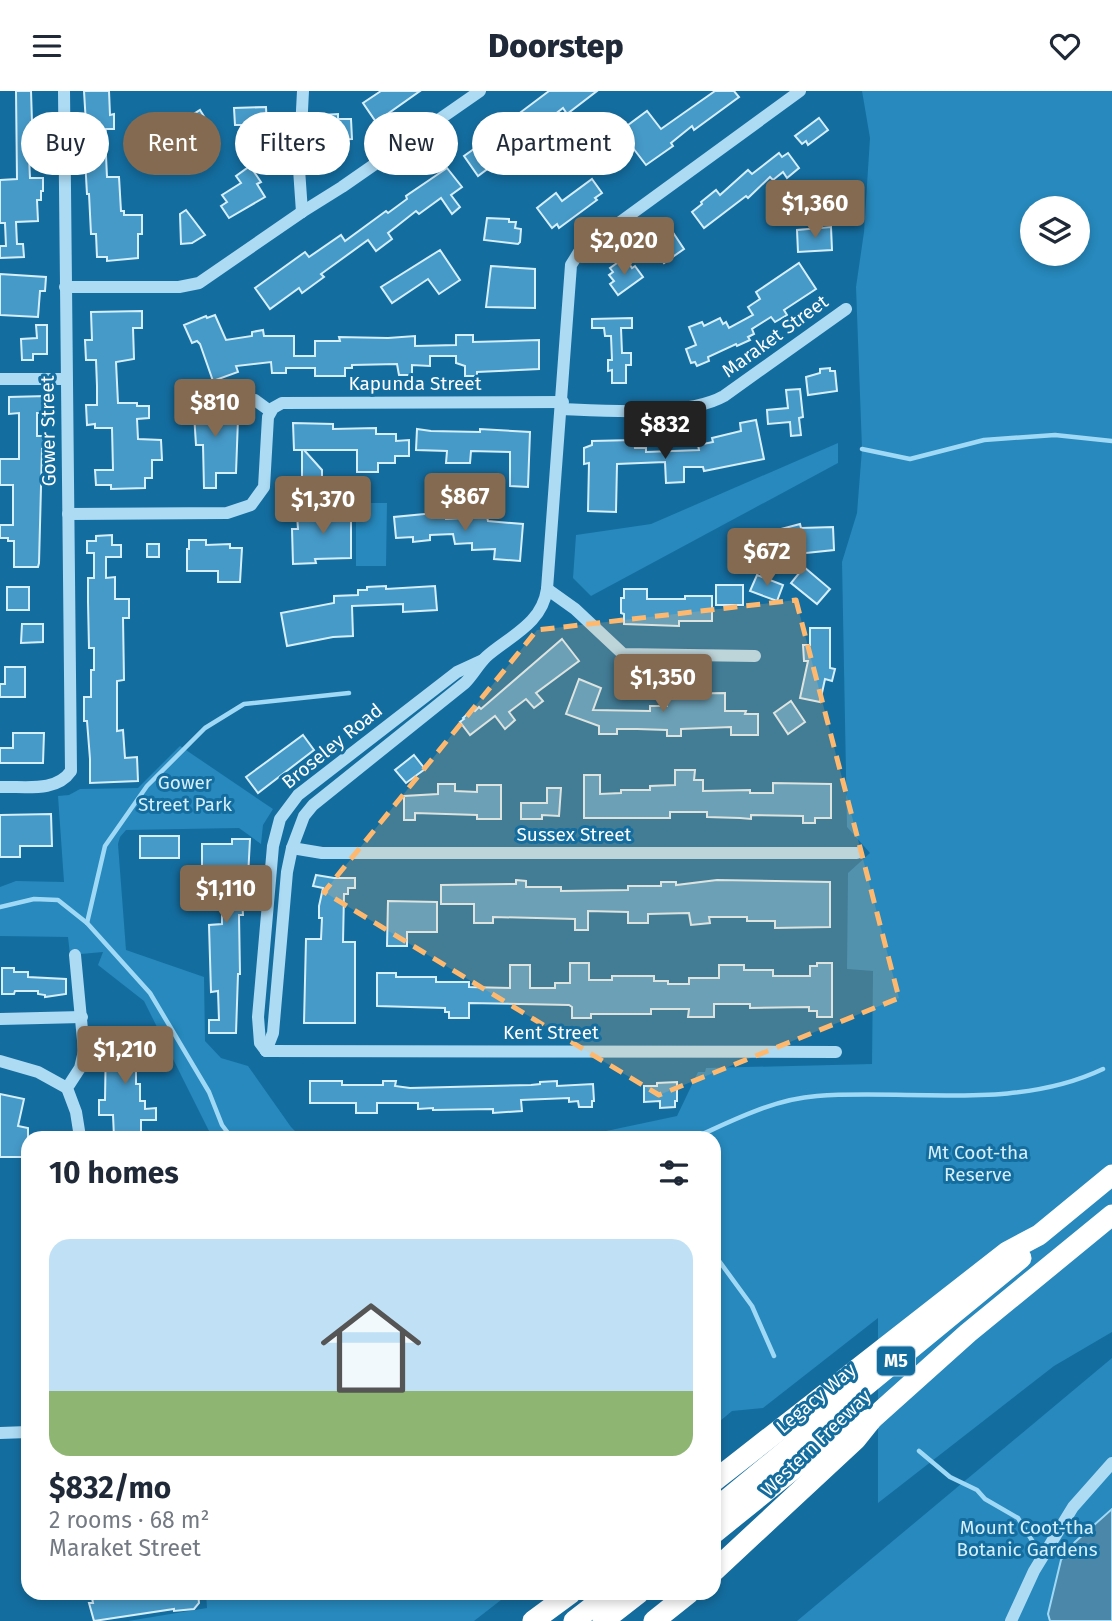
<!DOCTYPE html>
<html lang="en">
<head>
<meta charset="utf-8">
<style>
	:root { --surface:#fff; --page:#f2f2f3; --text:#1f2937; --muted:#747a83; --line:#e0e1e3; --accent:#846a50 }
	body { margin:0; font-family:"Fira Sans",sans-serif; background:var(--page); color:var(--text); height:100vh; display:flex; flex-direction:column; font-size:26px; white-space:nowrap }
	* { box-sizing:border-box; margin:0 }
	p { font-size:23px; color:var(--muted) }
	.icon { flex:none; width:38px; height:38px; fill:none; stroke:currentColor; stroke-width:2; stroke-linecap:round; stroke-linejoin:round }
	.map { position:relative; flex:1; overflow:hidden }
	.sheet { position:absolute; left:21px; top:1040px; width:700px; height:469px; display:flex; flex-direction:column; background:var(--surface); border-radius:21px; box-shadow:0 4px 10px #0003 }
	.sheet>* { flex:none }
	.top-card { position:absolute; left:21px; top:21px; width:700px; height:63px; display:flex; gap:14px }
	.controls { position:absolute; left:1020px; top:105px; display:grid; gap:14px }
	.controls a { display:grid; place-items:center; width:70px; height:70px; border-radius:50%; background:var(--surface); box-shadow:0 4px 10px #0003; font-size:35px }
	.price { position:absolute; translate:-50% -60px; padding:0 16px; border-radius:7px; background:var(--accent); color:#fff; font-size:23px; line-height:46px; filter:drop-shadow(0 2px 4px #0008) }
	.price::after { content:''; position:absolute; left:50%; top:42px; width:21px; height:16px; margin-left:-10px; background:inherit; clip-path:polygon(0 0,100% 0,50% 100%) }
	.price.on { background:#222; color:#fff }
	ul { padding:0; list-style:none }
	li { display:grid; align-content:center; gap:14px; height:371px; padding:0 28px }
	li+li { border-top:2px solid var(--line) }
	li span { display:grid; place-items:center; height:217px; border-radius:21px; color:#555 }
	li>.icon { margin-inline-start:auto }
	span .icon { width:126px; height:126px; fill:#fffc; stroke-width:1 }
	li b { font-size:30px }
	h2 { display:flex; justify-content:space-between; align-items:center; height:84px; padding:0 28px; font-size:30px }
	.tag { padding:0 24px; border-radius:32px; background:var(--surface); box-shadow:0 4px 10px #0003; font-size:24px; line-height:63px }
	.tag.on { background:var(--accent); color:#fff }
	header { display:flex; justify-content:space-between; align-items:center; height:91px; padding:0 28px; background:var(--surface); font-size:32px; font-weight:800 }
	.map>svg:first-child { display:block }
</style>
</head>
<body>
<header><svg class="icon" aria-label="menu" viewBox="0 0 24 24"><path d="M4 6h16M4 12h16M4 18h16"/></svg>Doorstep<svg class="icon" aria-label="heart" viewBox="0 0 24 24"><path d="M12 20l-8-8c-3-5 5-10 8-4 3-6 11-1 8 4z"/></svg></header>
<div class="map">
<svg width="1112" height="1530" viewBox="0 0 1112 1530">
	<rect width="100%" height="100%" fill="#146d9f"/>
	<!-- green -->
	<g fill="#2789bd" fill-rule="evenodd">
		<path d="M862,0H1112V1241L1054,1275L878,1412V1227L763,1317L732,1320L714,1335V1046H578L677,1025L698,981H705L706,977L872,973L873,880L847,878L848,782L870,762L847,736L842,471L857,422L862,358L856,196L864,141L870,47ZM1032,117H1078V163H1032Z"/>
		<path d="M838,352V372L591,505L573,487L576,444L651,433Z"/>
		<path d="M356,412H387L386,475H356Z"/>
		<path d="M180,655L273,718L263,734L261,753L239,737L126,739L120,746L118,753L126,859L204,886L205,950L221,967L248,975L291,1036L301,1046H212L144,910L98,874L103,861L70,864L68,846L0,845V796L16,790L64,791L58,705L69,704L80,698L138,697Z"/>
		<path d="M1112,1267V1530H797Z"/>
		<path d="M206,1502H510L474,1530H128L207,1517Z"/>
	</g>
	<!-- water -->
	<path fill="#4b87a9" stroke="#9fd9f6" stroke-width="2" d="M1112,1418V1530H1050L1048,1523L1061,1469L1075,1451Z"/>
	<g fill="none" stroke-linecap="round" stroke-linejoin="round">
		<!-- stream -->
		<g stroke="#9fd9f6" stroke-width="4.5">
			<path d="M862,358L910,368L984,349L1055,344L1112,350"/>
			<path d="M0,816L34,808L58,809L87,832L150,902L209,1001L222,1034L231,1046"/>
			<path d="M87,832L105,755L147,695L205,637L244,613L349,602"/>
			<path d="M696,1046C734,1029 774,1008 817,1005C911,998 1015,1020 1103,978"/>
			<path d="M714,1163L752,1215L774,1265"/>
			<path d="M919,1360L950,1386L977,1399L985,1408L1018,1427L1038,1459"/>
		</g>
	</g>
	<!-- building -->
	<g fill="#469ac8" stroke="#d5effd" stroke-width="2">
		<path d="M16,0H31L32,31H37L38,65H29L30,87H43V100H41V109H37L38,130L16,131L17,153H23L24,166L0,167V155H6L5,132H0V89L17,88Z"/>
		<path d="M84,0H109L110,24L114,23V38H106L105,43L107,86H119L121,120H124V124H142V143H138V167L107,170V166H97L96,143H91L89,103H87L85,68L88,67L87,61H90V54H92L91,32L86,33Z"/>
		<path d="M381,0H420L376,31L363,12Z"/>
		<path d="M549,0H597L567,23L563,17L527,45L524,41L493,64L498,70L478,85L464,65L515,29L513,27Z"/>
		<path d="M715,0H734L739,6L694,39L692,35L671,52L673,55L646,74L620,40L647,20L661,38Z"/>
		<path d="M266,16L267,37L254,38V34H235L234,17Z"/>
		<path d="M200,19L213,40L191,53L178,33Z"/>
		<path d="M338,23V28H351L352,48L323,49L322,24Z"/>
		<path d="M819,27L828,39L808,54L806,50L802,53L795,45Z"/>
		<path d="M779,62L782,66L788,62L799,77L787,87L783,81L773,89L770,86L748,107L746,105L704,137L692,121L702,113L701,111L716,99L720,104L748,79L752,83Z"/>
		<path d="M250,75L261,91L257,93L265,106L229,127L221,115L227,111L222,104L241,92L236,85Z"/>
		<path d="M447,77L462,96L451,104L460,116L452,123L441,107L419,123L416,120L397,135L388,142L392,148L376,160L368,149L321,183L324,186L302,202L299,197L270,218L255,197L305,161L309,166L341,144L345,150L386,120L388,122L407,108L406,105Z"/>
		<path d="M592,88L602,102L595,107L597,109L559,137L557,133L552,137L537,117L556,102L562,110Z"/>
		<path d="M186,119L205,144L192,152L181,153L180,123Z"/>
		<path d="M487,127L509,128V131H516L515,137L521,138L520,151L518,153L484,149Z"/>
		<path d="M668,134L684,158L664,172L648,149Z"/>
		<path d="M831,136L832,159L798,161L797,139Z"/>
		<path d="M440,159L460,189L439,203L428,188L392,212L381,196Z"/>
		<path d="M620,170L623,175L628,171L632,177L635,175L643,186L618,204L610,193L614,190L609,184L613,181L610,177Z"/>
		<path d="M799,172L816,198L784,219L787,224L775,231L771,226L752,238L754,243L748,246L750,249L737,255L736,253L708,266L709,270L697,275L695,271L691,272L686,258L696,254L689,236L702,231L704,235L720,227L723,233L726,231L729,237L753,224L748,216L760,208L756,201Z"/>
		<path d="M491,175L535,178V217L486,216Z"/>
		<path d="M0,183L46,186L45,200H40L38,226L0,224Z"/>
		<path d="M142,220V237H133L134,268L116,271L118,312H137V315H149V327L137,328L138,348L161,349L162,369H152V387H145V397L111,398V394H96L95,379H113L112,337H95V333L87,334L86,314H97V295L96,269H86L85,249H92L91,221Z"/>
		<path d="M215,224L226,249L252,245V241L263,239L264,245H294V265H315V250H340L339,246L388,247L415,245V255L456,254V244H473V251L539,249V278L477,281V285H465V275L456,272V265H430V275L412,274V284H399L397,273L352,274V277H345V285H315V277H286V282H272L271,271L236,275L238,281L213,290L200,253L197,250L192,252L184,234L206,225L207,227Z"/>
		<path d="M632,227V237H621L622,262H631V274H626V292H612V279L608,280V269H612L611,245H605L604,237H592V228Z"/>
		<path d="M36,234H47V263H33V269H22L21,248L37,247Z"/>
		<path d="M830,277V280H835L837,300L808,304L806,286L820,282V278Z"/>
		<path d="M800,298L803,326L799,327L801,344L791,345L790,331L768,333L767,319L788,317L786,299Z"/>
		<path d="M46,305L47,322H37V345H46L45,358H42L39,472L38,476H14V450H8V447H0V434H13V394H0V368H19V322L9,323V306Z"/>
		<path d="M193,307H224V328H238L236,382H216V397H204L203,354H196Z"/>
		<path d="M756,329L764,368L704,380L703,376H684V391L666,392L665,371L617,373L616,421L588,420L589,372L584,373V357L592,354V350L634,349L635,357H646V361L699,359L698,354L713,351L712,347L741,340L740,332Z"/>
		<path d="M293,332L333,333V338L376,337V343H396V350L409,349V365H395V372H378V381H357V359H304L322,379V388H312L313,401H290V389H302V359H294Z"/>
		<path d="M417,338L431,340L480,341V338L530,341L528,396L510,395V361L471,360L470,372H446L447,360L416,359Z"/>
		<path d="M351,416V467L315,468L316,472L293,473L292,438H298L297,424L320,423V417Z"/>
		<path d="M445,421L446,428L487,426L488,430L523,433L520,470L494,468L495,458L472,459V452L455,453L453,443L430,444V449L413,451V446L396,447L394,426Z"/>
		<path d="M800,433L801,437L833,436L834,459L806,462L799,457L767,464V462L758,463L755,445Z"/>
		<path d="M112,444V454H121V466H106V487L115,486V508H129V527H123L124,589L117,590V640L123,639L125,667L137,666L138,690L90,692V668L87,630H84V606H91V579H94V557H89L88,511V487H94V462H87V450H96V445Z"/>
		<path d="M189,449H206V454L230,453V457H242L240,491H218V480H187V458H189Z"/>
		<rect x="147" y="453" width="12" height="13"/>
		<path d="M804,476L830,498L817,513L791,492Z"/>
		<path d="M757,484L783,494L777,510L750,500Z"/>
		<rect x="716" y="494" width="27" height="20"/>
		<path d="M386,495V498L435,495L437,519L403,521V513L352,515L353,545L333,546L287,555L281,522L334,512V505L358,504V499H367V496Z"/>
		<rect x="7" y="496" width="22" height="23"/>
		<path d="M624,498H647V508H685V505H712V530H679V535L624,533V523L621,522V507H624Z"/>
		<path d="M22,533H43V551L21,552Z"/>
		<path d="M810,537H830V577L835,578L832,590L825,588L820,611L800,607L808,570H804L803,554H810Z"/>
		<path d="M562,548L579,570L536,602L543,610L534,617L526,608L509,621L515,629L505,638L495,625L470,644L460,631L464,628L463,627L473,618L475,620L479,616L481,618Z"/>
		<path d="M5,576H25V606H0V593H5Z"/>
		<path d="M579,588L601,597L593,619L650,620V615H667V603L725,602V620H746L745,623H758V644H731V636L681,638V645H667V639L637,638H617V643H599V635L566,623Z"/>
		<path d="M791,610L805,631L788,643L774,622Z"/>
		<path d="M13,642H44L43,672H0V657H13Z"/>
		<path d="M303,644L314,659L258,702L246,686Z"/>
		<path d="M414,664L425,678L406,692L395,679Z"/>
		<path d="M675,679H695L694,689H703V700L750,699V702H773V692L831,693V727H815V732H803V725L751,724V728L740,727L707,726V721H670V727H584V684H600V703L621,702V699H650V695L675,694Z"/>
		<path d="M438,693H455V700L477,701V694H501V728H477V724L415,722V729H404V705L438,703Z"/>
		<path d="M547,697H561L559,725L542,724V728H521V712H547Z"/>
		<path d="M51,723L52,755H20V766H0V724Z"/>
		<rect x="140" y="745" width="39" height="22"/>
		<path d="M232,748H250L248,786H241L243,824H239L240,883H238L236,942H209V929H219L218,900L211,901L209,834L222,833V796H198V784H202V753H232Z"/>
		<path d="M316,784L334,787H355V797H348V803H344L343,851H355V932H304L306,848H321L322,827H319V815L323,797L313,795Z"/>
		<path d="M516,789L526,790V796H561V800L628,799V795H661V791H676V794L717,789L830,791V836L775,837V830H747V826H709L710,832L691,834L689,822L648,823V832H628V821L588,820V839H575V828L493,826V832H474V813H441V794L516,793Z"/>
		<path d="M388,810L437,811V841H407V855H387Z"/>
		<path d="M570,872H589V889H612V885H654V890H668V893H689V887H719V874H744V879H773V885H810V875H817V872H832V926H817V920H809V916L750,917V913H714V926H688L689,918H651V923H591V927H572V916L569,914L469,912V927H449V921H445V917L377,915V882H396V886H436V891H469V896L510,897V874H530V897H555V892H570Z"/>
		<path d="M2,877H14V881H28V886L66,888V903L45,906V904L38,903V900H15L14,903H2Z"/>
		<path d="M138,946V950H149V973H136V993H140V1010H145V1018L156,1017V1029H141V1046H114L113,1024H99V1009H105L106,947Z"/>
		<path d="M310,990H342V994H383V990H396L395,995L410,997L531,994L540,993V991L557,990V995L593,993L594,1010H592V1016H579L578,1010L569,1011V1007L521,1009L522,1020L493,1022V1018L433,1019V1017L418,1018V1012H377V1022H356V1012H310Z"/>
		<path d="M677,991V1010H675V1016L660,1017V1010L644,1011V995H657V992Z"/>
		<path d="M0,1003L24,1008L18,1035L28,1037V1066H0Z"/>
		<path d="M126,1502H198L199,1512L194,1518L174,1520V1518L94,1530L89,1512H93L92,1507Z"/>
	</g>
	<g fill="none" stroke-linecap="round" stroke-linejoin="round">
		<!-- minor -->
		<g stroke="#addbf4" stroke-width="12">
			<path d="M302,121L299,78L303,0"/>
			<path d="M65,196H179L199,192L302,121L342,96L480,0"/>
			<path d="M0,288H66"/>
			<path d="M255,309L270,320"/>
			<path d="M562,318C606,320 687,326 724,305L846,218"/>
			<path d="M68,423L227,422L251,414L264,396L268,326L273,317L282,312L563,311"/>
			<path d="M547,498L575,518L623,563L755,565"/>
			<path d="M0,696C24,695 56,702 71,680L64,0"/>
			<path d="M292,757L322,762H857"/>
			<path d="M75,864L84,960L80,977L67,997L76,1021L80,1046"/>
			<path d="M0,928L82,926"/>
			<path d="M266,960L273,942L287,781L292,757L304,725L313,714L465,592C473,584 478,574 486,566C510,545 542,533 547,498L571,174L579,161L800,0"/>
			<path d="M266,960L836,961"/>
			<path d="M266,960L260,952L258,926L273,755L280,728L298,704L457,581L483,569"/>
			<path d="M0,970L38,981L67,997"/>
			<path d="M0,1342L28,1341"/>
			<path d="M1011,1530L1034,1480L1073,1416L1112,1372"/>
		</g>
		<!-- highway -->
		<g stroke="#fff" stroke-width="21">
			<path d="M714,1390L1007,1161L1039,1144L1112,1084"/>
			<path d="M714,1419L1021,1167"/>
			<path d="M714,1442L848,1334L872,1328"/>
			<path d="M714,1480L856,1348L872,1328L968,1242L1112,1124"/>
			<path d="M533,1530L571,1502"/>
			<path d="M574,1530L610,1502"/>
			<path d="M603,1530L639,1502"/>
			<path d="M654,1530L689,1502"/>
		</g>
	</g>
	<!-- marked area -->
	<path fill="#ffb96f" fill-opacity="0.2" stroke="#ffb96f" stroke-width="5" stroke-dasharray="14 9" stroke-linejoin="round" d="M796,509L899,907L659,1004L324,801L537,539Z"/>
	<g text-anchor="middle" dominant-baseline="central" stroke-width="6" stroke-linejoin="round" paint-order="stroke">
		<!-- shield labels -->
		<rect fill="#146d9f" stroke="#b8d3e2" stroke-width="2" x="877" y="1255.5" width="38" height="29" rx="5"/>
		<g font-size="18" font-weight="bold" fill="#fff">
			<text x="896" y="1270">M5</text>
		</g>
		<!-- street labels -->
		<g font-size="19" fill="#fff" stroke="#146d9f">
			<text transform="translate(775 245) rotate(-36)">Maraket Street</text>
			<text x="415" y="292">Kapunda Street</text>
			<text transform="translate(48 340) rotate(-91)">Gower Street</text>
			<text transform="translate(332 655) rotate(-39)">Broseley Road</text>
			<text x="574" y="743">Sussex Street</text>
			<text x="551" y="941">Kent Street</text>
			<text transform="translate(816 1307) rotate(-40)">Legacy Way</text>
			<text transform="translate(816 1352) rotate(-44)">Western Freeway</text>
		</g>
		<!-- park labels -->
		<g font-size="19" fill="#d5effd" stroke="#146d9f">
			<text x="185" y="691">Gower<tspan x="185" dy="22">Street Park</tspan></text>
			<text x="978" y="1061">Mt Coot-tha<tspan x="978" dy="22">Reserve</tspan></text>
			<text x="1027" y="1436">Mount Coot-tha<tspan x="1027" dy="22">Botanic Gardens</tspan></text>
		</g>
	</g>
</svg>
<div class="controls">
<a><svg class="icon" aria-label="layers" viewBox="0 0 24 24"><path d="M12 4l9 5-9 5-9-5zM3 14l9 5 9-5"/></svg></a>
</div>
<b class="price" style="left:815px;top:149px">$1,360</b>
<b class="price" style="left:624px;top:186px">$2,020</b>
<b class="price" style="left:215px;top:348px">$810</b>
<b class="price on" style="left:665px;top:370px">$832</b>
<b class="price" style="left:465px;top:442px">$867</b>
<b class="price" style="left:323px;top:445px">$1,370</b>
<b class="price" style="left:767px;top:497px">$672</b>
<b class="price" style="left:663px;top:623px">$1,350</b>
<b class="price" style="left:226px;top:834px">$1,110</b>
<b class="price" style="left:125px;top:995px">$1,210</b>
<div class="top-card">
<a class="tag">Buy</a>
<a class="tag on">Rent</a>
<a class="tag">Filters</a>
<a class="tag">New</a>
<a class="tag">Apartment</a>
</div>
<section class="sheet">
<h2>10 homes<svg class="icon" aria-label="filters" viewBox="0 0 24 24"><path d="M4 7h16M4 17h16"/><circle cx="9" cy="7" r="2"/><circle cx="15" cy="17" r="2"/></svg></h2>
<ul>
<li><span style="background:linear-gradient(#bfe0f5 70%,#8fb573 0)"><svg class="icon" aria-label="home" viewBox="0 0 24 24"><path d="M3 11l9-7 9 7M6 9v11h12V9"/></svg></span><div><b>$832/mo</b><p>2 rooms · 68 m²</p><p>Maraket Street</p></div></li>
</ul>
</section>
</div>
</body>
</html>
